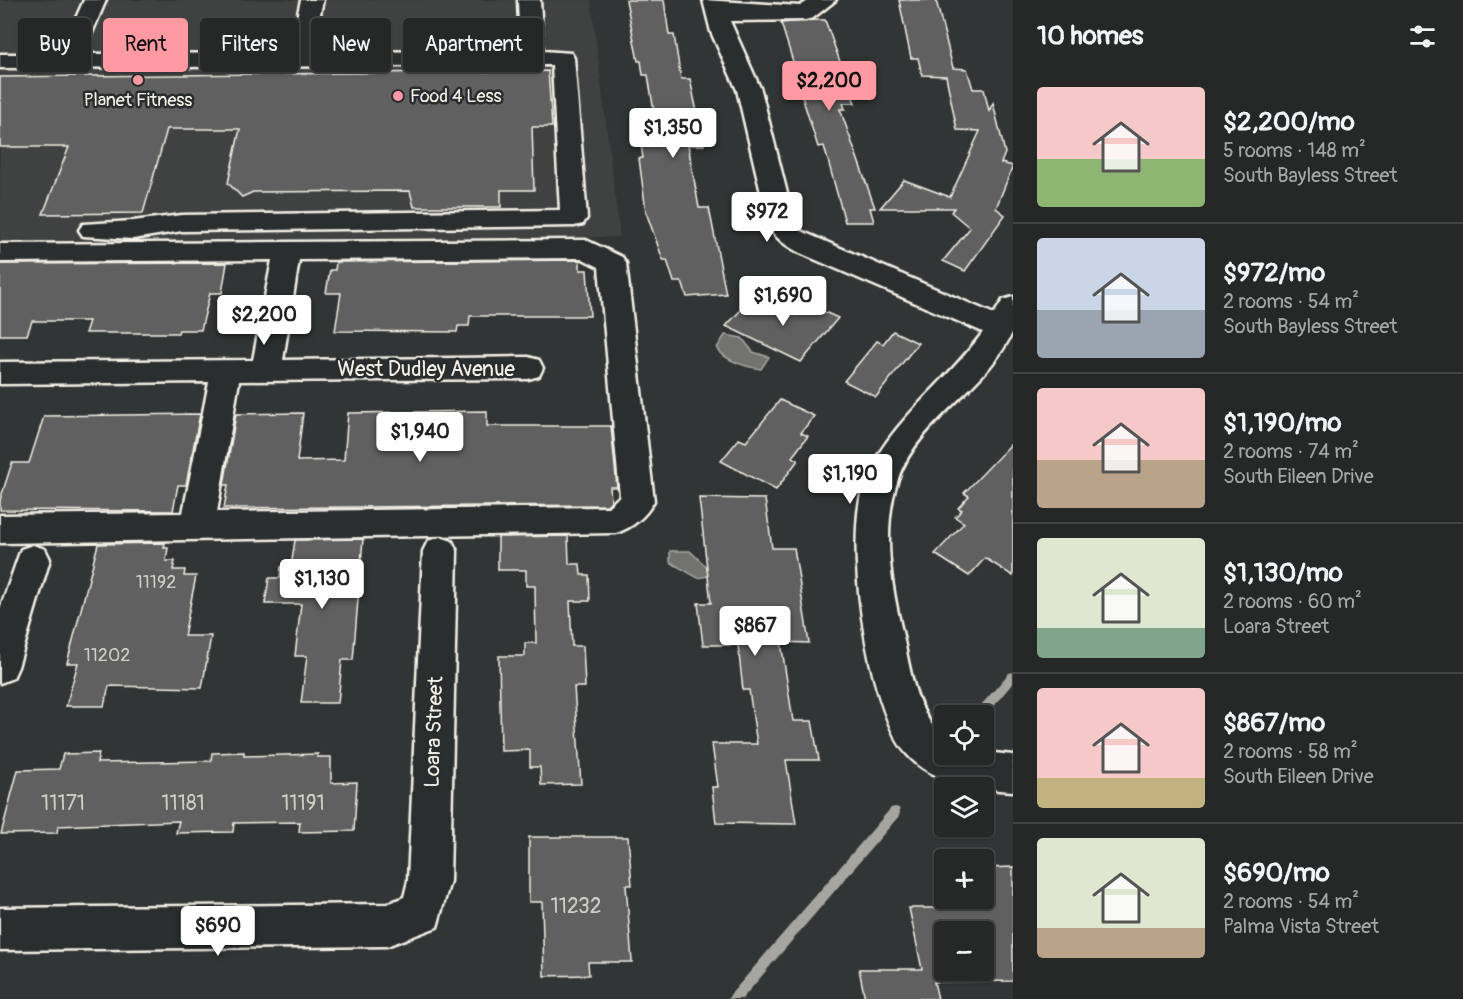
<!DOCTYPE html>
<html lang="en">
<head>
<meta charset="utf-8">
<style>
	:root { --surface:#262828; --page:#323434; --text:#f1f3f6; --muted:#a4a6a8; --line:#424445; --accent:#ff9aa2 }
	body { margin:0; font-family:Pangolin,sans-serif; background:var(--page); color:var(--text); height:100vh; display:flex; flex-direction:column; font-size:22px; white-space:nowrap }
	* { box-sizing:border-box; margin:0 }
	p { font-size:20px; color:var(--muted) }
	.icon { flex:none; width:33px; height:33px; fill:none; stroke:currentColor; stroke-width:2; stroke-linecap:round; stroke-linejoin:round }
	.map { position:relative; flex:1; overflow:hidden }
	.drawer { display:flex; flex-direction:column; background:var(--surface); width:450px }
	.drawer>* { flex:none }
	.guide { position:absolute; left:18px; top:18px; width:570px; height:54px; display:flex; gap:12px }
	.fabs { position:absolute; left:934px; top:705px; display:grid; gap:12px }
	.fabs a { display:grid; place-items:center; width:60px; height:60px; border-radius:6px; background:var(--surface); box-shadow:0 2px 4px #0004,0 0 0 2px var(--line); font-size:30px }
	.price { position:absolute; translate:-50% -51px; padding:0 14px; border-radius:6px; background:#fff; color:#222; font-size:20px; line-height:39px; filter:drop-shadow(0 2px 3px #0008) }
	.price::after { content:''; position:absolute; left:50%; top:36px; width:18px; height:14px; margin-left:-9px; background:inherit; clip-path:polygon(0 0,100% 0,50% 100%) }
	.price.current { background:var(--accent); color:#111 }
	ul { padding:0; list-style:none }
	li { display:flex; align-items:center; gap:18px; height:150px; padding:0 24px }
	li+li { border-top:2px solid var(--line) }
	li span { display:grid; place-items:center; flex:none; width:168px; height:120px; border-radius:6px; color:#555 }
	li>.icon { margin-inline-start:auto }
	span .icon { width:72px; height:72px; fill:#fffc; stroke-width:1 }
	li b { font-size:26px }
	h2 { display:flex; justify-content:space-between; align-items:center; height:72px; padding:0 24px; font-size:26px }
	.tag { padding:0 21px; border-radius:6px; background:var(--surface); box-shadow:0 2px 4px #0004,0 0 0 2px var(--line); font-size:21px; line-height:54px }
	.tag.current { background:var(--accent); color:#111 }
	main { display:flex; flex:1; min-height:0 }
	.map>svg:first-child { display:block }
</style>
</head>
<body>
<main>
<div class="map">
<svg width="1013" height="999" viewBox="0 0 1013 999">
	<rect width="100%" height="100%" fill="#323535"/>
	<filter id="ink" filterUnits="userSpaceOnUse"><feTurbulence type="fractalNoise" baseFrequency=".0167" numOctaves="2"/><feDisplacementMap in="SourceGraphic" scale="12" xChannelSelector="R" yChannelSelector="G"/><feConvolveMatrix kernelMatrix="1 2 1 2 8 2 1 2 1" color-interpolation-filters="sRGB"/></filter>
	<g filter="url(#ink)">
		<!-- built -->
		<path fill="#404242" d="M0,0H591L620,237L0,242Z"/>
		<!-- water -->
		<g fill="#727370" stroke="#a6a5a0" stroke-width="1.5">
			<path d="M725,335L742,338L753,352L769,357L761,369C746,367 725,361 717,348Z"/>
			<path d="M670,551H690L707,567L708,576L698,578L670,562Z"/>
		</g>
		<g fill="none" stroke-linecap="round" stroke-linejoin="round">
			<!-- stream -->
			<g fill="#a6a5a0" fill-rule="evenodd">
				<path d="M1013,672V683L984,717V716H976V711L1009,673Z"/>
				<path d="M895,807L899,808L900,812L899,816L742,999H728L730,995L891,808Z"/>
			</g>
		</g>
		<!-- building -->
		<g fill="#5f605f" stroke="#f4f1e8" stroke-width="1.5" fill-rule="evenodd">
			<path d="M626,0H664L669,35H674L681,79H690L704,145H688L699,208H709L726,294L687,297L682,282H674L667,260H663L646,212L639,158H643L640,138H654L653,130H657L648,75H643L641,61H638Z"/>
			<path d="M899,0H936L953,68L967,69L973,89H984L989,111L993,103L1005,153L1001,163L1013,166L996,208L1005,215L965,271L943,261L970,228L951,212L954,208H880L904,180L950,197L980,131L957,130L946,76L922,75L918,58H911Z"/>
			<path d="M814,20H825L855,103H843L845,109H840L875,208H870L874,222H845L824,146L818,147L798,84H800L781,23Z"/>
			<path d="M548,71L552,127H532L534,190H501V207H414L410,191L253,192L242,197L228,183L240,129H167L143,213L43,214L69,147H0V77Z"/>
			<path d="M580,260V270H587L590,316H470L469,326H458L457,332L335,331L341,293H326L330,270H335L336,262Z"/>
			<path d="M227,263L222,293H210L201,330H179L178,333H85L89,321H32L27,335H0V264Z"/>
			<path d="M755,295L798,315L807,304L838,318L801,362L726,326Z"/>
			<path d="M893,331L918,343L876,397L844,381L877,341L883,344Z"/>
			<path d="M780,400L814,416L801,433L808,436L792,457L798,460L776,490L721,461L739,439L746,442Z"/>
			<path d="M487,411V426H611L617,487H610L611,501L607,505L224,508L228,485H224L236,414L303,413L297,461L344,460L348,413Z"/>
			<path d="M200,414L186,485H178L173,511L0,510V500L12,463H29L44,416Z"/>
			<path d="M1013,442V576L985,558L969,576L935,554L964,523L955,517L962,510L958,508L969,496L964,493Z"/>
			<path d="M699,498L765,499L772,548H794L809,643L781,642L793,721H812L819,760H786L796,824L716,823L712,787H718L712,744H757L749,690H743L738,645H703L698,603H711Z"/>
			<path d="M568,536L569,564H580L581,575H589L590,601H570L572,646H583L585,687H574L581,784L541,785L540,767H530V750L501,751L499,656H525V643H536L535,586H526V570H498V537Z"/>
			<path d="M363,539L353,660H342L338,703H301L307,656H295L301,604H265L269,578H280L281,567H291L295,540Z"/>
			<path d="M165,543L164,548H168L166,561H175L173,570H185L184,576H196L184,636H211L202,688L109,686L104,706H66L78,663H67L98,544Z"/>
			<path d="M244,752V756L318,754L317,757H331V783L357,782L354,831L299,832L300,822L234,823L233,832L176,833L179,821L58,826L57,833L1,834L18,770L59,769L63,754L99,753L97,763L211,761L212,753Z"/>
			<path d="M529,837H628L632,885H626L632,962H588L589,975L544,976L542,902H529Z"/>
			<path d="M1013,867V981L934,982L938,999H865L859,969H922L909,908H950L947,898H984V868ZM945,932H984V970H945Z"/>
		</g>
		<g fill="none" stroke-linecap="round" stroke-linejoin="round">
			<!-- minor casing -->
			<g stroke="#f4f1e8" stroke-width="5">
				<g id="minor">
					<path d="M84,0H106L83,54L289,53L301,0H323L312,52L520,51L518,0H540L543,51L571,53L574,58L587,218L583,224L574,226L182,231L133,239L83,236L79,230L83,224L133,221L182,215L560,210L552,65L0,68V54H60Z"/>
					<path d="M703,0L800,6L810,0H836L813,18L805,20L730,21L761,90L795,225L801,231L994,314L1003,300L1013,297C1013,307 1013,325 1012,333C986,389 918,420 898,479C881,530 891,585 903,636C911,674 915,712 945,739V754H984V752L1013,755V791C977,789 931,783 906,753C867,707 841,531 867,476C893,418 947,383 983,332L800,253C787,246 777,240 769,227L737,90L711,32Z"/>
					<path d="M586,240L622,257L626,263L654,501C646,516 632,528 616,533L0,543V515L183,513L209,382L0,384V362L253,360L272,260L0,262V244ZM581,258L599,267L620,496L608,507L217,512L239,381L528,379L539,376L543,368L539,360L528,357L283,360L299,260Z"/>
					<path d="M440,537L452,541L457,551L450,881L437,927L387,946L0,950V908L387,904L404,897L408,881L423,551L428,541Z"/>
					<path d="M33,545L45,549L50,559L18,667L13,678L0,683V609L21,549Z"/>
				</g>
			</g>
			<!-- minor -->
			<use href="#minor" fill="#2a2d2e" fill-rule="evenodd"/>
		</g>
	</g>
	<!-- markers -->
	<g fill="#ff9aa2" stroke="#2a2d2e" stroke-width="2">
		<circle cx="138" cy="80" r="6"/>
		<circle cx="398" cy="96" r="6"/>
	</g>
	<g text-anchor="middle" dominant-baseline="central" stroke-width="5" stroke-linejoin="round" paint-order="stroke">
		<!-- far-poi labels -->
		<g font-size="18" fill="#f4f1e8" stroke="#2a2d2e" text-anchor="start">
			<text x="410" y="96">Food 4 Less</text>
			<text x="138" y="100" text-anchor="middle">Planet Fitness</text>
		</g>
		<!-- number labels -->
		<g font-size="18" fill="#cfcdc6">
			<text x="156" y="582">11192</text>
			<text x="107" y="655">11202</text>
		</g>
		<!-- street labels -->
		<g font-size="21" fill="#f4f1e8" stroke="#2a2d2e">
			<text x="426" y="369">West Dudley Avenue</text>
			<text transform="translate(434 732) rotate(-88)">Loara Street</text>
		</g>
		<!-- near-number labels -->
		<g font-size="21" fill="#cfcdc6">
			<text x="63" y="803">11171</text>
			<text x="183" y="803">11181</text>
			<text x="303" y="803">11191</text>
			<text x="576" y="906">11232</text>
		</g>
	</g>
</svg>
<div class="fabs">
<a><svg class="icon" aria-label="locate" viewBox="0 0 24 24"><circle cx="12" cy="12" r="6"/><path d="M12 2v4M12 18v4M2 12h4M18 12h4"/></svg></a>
<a><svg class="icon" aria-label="layers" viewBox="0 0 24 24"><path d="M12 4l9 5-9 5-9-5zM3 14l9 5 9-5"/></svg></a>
<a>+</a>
<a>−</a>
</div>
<b class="price current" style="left:829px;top:112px">$2,200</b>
<b class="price" style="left:673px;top:159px">$1,350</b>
<b class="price" style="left:767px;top:243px">$972</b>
<b class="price" style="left:783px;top:327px">$1,690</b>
<b class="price" style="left:264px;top:346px">$2,200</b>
<b class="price" style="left:420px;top:463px">$1,940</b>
<b class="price" style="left:850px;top:505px">$1,190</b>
<b class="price" style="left:322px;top:610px">$1,130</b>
<b class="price" style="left:755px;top:657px">$867</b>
<b class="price" style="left:218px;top:957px">$690</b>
<div class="guide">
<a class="tag">Buy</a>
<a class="tag current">Rent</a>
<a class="tag">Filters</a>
<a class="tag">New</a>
<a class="tag">Apartment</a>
</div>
</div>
<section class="drawer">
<h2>10 homes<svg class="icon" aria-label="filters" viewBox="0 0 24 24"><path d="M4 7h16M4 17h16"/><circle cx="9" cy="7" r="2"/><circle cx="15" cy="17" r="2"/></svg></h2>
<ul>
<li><span style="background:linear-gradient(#f6c9c9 60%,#8fb573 0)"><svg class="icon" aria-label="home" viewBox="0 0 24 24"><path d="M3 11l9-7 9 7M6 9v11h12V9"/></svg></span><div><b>$2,200/mo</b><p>5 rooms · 148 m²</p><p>South Bayless Street</p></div></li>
<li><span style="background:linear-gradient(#c9d6e8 60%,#9aa5b1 0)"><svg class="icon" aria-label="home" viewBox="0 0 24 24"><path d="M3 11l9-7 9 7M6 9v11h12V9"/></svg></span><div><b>$972/mo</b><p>2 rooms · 54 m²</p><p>South Bayless Street</p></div></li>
<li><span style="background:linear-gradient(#f6c9c9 60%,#b9a48a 0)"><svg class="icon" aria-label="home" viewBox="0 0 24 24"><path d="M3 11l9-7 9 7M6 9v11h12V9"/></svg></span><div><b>$1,190/mo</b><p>2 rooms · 74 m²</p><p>South Eileen Drive</p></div></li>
<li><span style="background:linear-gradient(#dfe7d0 75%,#7fa58c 0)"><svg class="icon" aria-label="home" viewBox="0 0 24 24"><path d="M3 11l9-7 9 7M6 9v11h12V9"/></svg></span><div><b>$1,130/mo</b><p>2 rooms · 60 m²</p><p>Loara Street</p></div></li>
<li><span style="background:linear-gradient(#f6c9c9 75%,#c2b280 0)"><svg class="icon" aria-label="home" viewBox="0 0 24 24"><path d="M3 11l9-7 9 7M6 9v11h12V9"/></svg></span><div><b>$867/mo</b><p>2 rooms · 58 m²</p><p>South Eileen Drive</p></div></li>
<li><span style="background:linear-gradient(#dfe7d0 75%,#b9a48a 0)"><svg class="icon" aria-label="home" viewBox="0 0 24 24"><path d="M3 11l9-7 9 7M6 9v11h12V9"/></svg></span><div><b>$690/mo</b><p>2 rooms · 54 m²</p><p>Palma Vista Street</p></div></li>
</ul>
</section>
</main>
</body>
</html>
